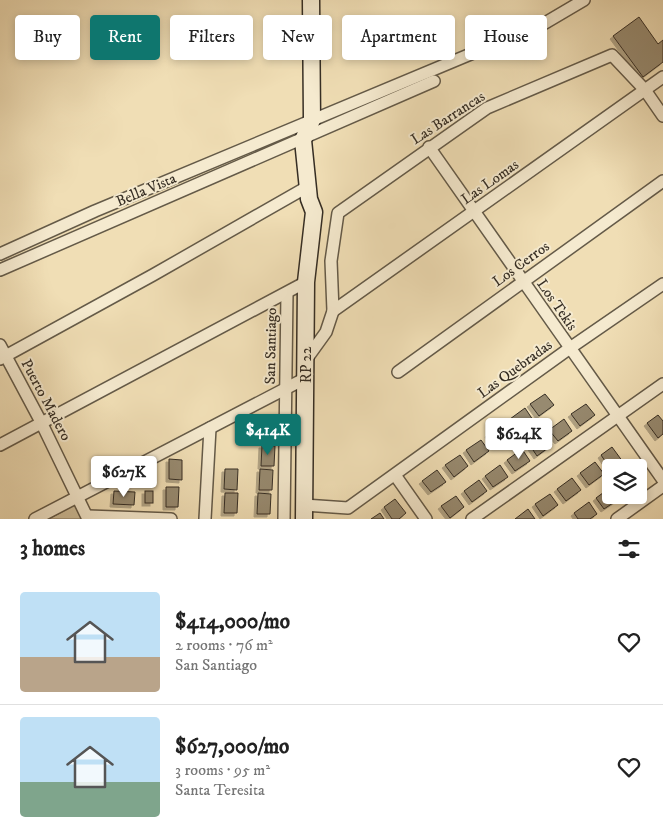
<!DOCTYPE html>
<html lang="en">
<head>
<meta charset="utf-8">
<style>
	:root { --surface:#fff; --page:#f2f2f2; --text:#222; --muted:#767676; --line:#e0e0e0; --accent:#0f766e }
	body { margin:0; font-family:"IM FELL DW Pica",serif; background:var(--page); color:var(--text); height:100vh; display:flex; flex-direction:column; font-size:19px; white-space:nowrap }
	* { box-sizing:border-box; margin:0 }
	p { font-size:16px; color:var(--muted) }
	.icon { flex:none; width:28px; height:28px; fill:none; stroke:currentColor; stroke-width:2; stroke-linecap:round; stroke-linejoin:round }
	.map { position:relative; height:519px; overflow:hidden }
	.side { display:flex; flex-direction:column; background:var(--surface); flex:1 }
	.side>* { flex:none }
	.banner { position:absolute; left:15px; top:15px; width:634px; height:45px; display:flex; gap:10px }
	.buttons { position:absolute; left:602px; top:459px; display:grid; gap:10px }
	.buttons a { display:grid; place-items:center; width:45px; height:45px; border-radius:5px; background:var(--surface); box-shadow:0 2px 8px #0003; font-size:25px }
	.price { position:absolute; translate:-50% -42px; padding:0 11px; border-radius:5px; background:#fff; color:#222; font-size:16px; line-height:32px; filter:drop-shadow(0 1px 2px #0008) }
	.price::after { content:''; position:absolute; left:50%; top:30px; width:15px; height:11px; margin-left:-8px; background:inherit; clip-path:polygon(0 0,100% 0,50% 100%) }
	.price.selected { background:var(--accent); color:#fff }
	ul { padding:0; list-style:none }
	li { display:flex; align-items:center; gap:15px; height:125px; padding:0 20px }
	li+li { border-top:1px solid var(--line) }
	li span { display:grid; place-items:center; flex:none; width:140px; height:100px; border-radius:5px; color:#555 }
	li>.icon { margin-inline-start:auto }
	span .icon { width:60px; height:60px; fill:#fffc; stroke-width:1 }
	li b { font-size:21px }
	h2 { display:flex; justify-content:space-between; align-items:center; height:60px; padding:0 20px; font-size:21px }
	.tag { padding:0 18px; border-radius:5px; background:var(--surface); box-shadow:0 2px 8px #0003; font-size:18px; line-height:45px }
	.tag.selected { background:var(--accent); color:#fff }
	.map>svg:first-child { display:block }
</style>
</head>
<body>
<div class="map">
<svg width="663" height="519" viewBox="0 0 663 519">
	<defs>
		<filter id="shadow"><feDropShadow dx="-3" dy="3" stdDeviation="0" flood-color="#0004"/></filter>
	</defs>
	<rect width="100%" height="100%" fill="#f0deb5"/>
	<filter id="stains"><feTurbulence type="fractalNoise" baseFrequency=".004" numOctaves="4"/><feColorMatrix values="0 0 0 0 .2 0 0 0 0 .09 0 0 0 0 .02 0 0 0 .5 -.17"/></filter>
	<radialGradient id="worn" r=".72"><stop offset=".6" stop-color="#630" stop-opacity="0"/><stop offset="1" stop-color="#630" stop-opacity=".3"/></radialGradient>
	<!-- green -->
	<path fill="#d0c09c" stroke="#837760" d="M75,505L83,519H49Z"/>
	<!-- building -->
	<g fill="#978a6f" stroke="#362e24" filter="url(#shadow)">
		<path d="M639,17L658,44L663,40V62L643,77L613,36Z"/>
		<path d="M545,394L554,405L539,416L530,404Z"/>
		<path d="M586,404L595,415L580,426L571,414Z"/>
		<path d="M525,408L533,420L518,431L510,419Z"/>
		<path d="M658,415L663,421V434L658,438L647,423Z"/>
		<path d="M564,419L572,431L558,441L549,430Z"/>
		<path d="M262,421L275,422L274,442H262Z"/>
		<path d="M503,424L511,435L496,446L488,434Z"/>
		<path d="M544,434L552,445L537,456L529,444Z"/>
		<path d="M481,440L489,451L474,462L466,450Z"/>
		<path d="M262,445L275,446L274,466H261Z"/>
		<path d="M612,447L623,462L611,468V470L601,455Z"/>
		<path d="M522,449L530,461L515,471L507,460Z"/>
		<path d="M460,455L468,466L454,477L445,465Z"/>
		<path d="M169,459L182,460V480L169,479Z"/>
		<path d="M595,462L604,474L589,485L580,473Z"/>
		<path d="M500,465L508,477L493,487L485,476Z"/>
		<path d="M225,469H238L237,490L224,489Z"/>
		<path d="M260,469L273,470L272,490H259Z"/>
		<path d="M437,470L446,482L431,492L422,481Z"/>
		<path d="M572,478L581,490L566,501L557,489Z"/>
		<path d="M479,480L487,491L472,502L464,491Z"/>
		<path d="M166,487H179L178,507H166Z"/>
		<path d="M611,487V495H617L619,499L604,509L596,498Z"/>
		<path d="M114,491L135,492L134,505L113,504Z"/>
		<rect x="145" y="491" width="8" height="12"/>
		<path d="M225,493H238L237,513H224Z"/>
		<path d="M258,493L271,494L270,514H257Z"/>
		<path d="M550,494L558,505L543,516L535,504Z"/>
		<path d="M456,496L464,507L450,518L441,506Z"/>
		<path d="M395,499L406,513L399,519H392L384,507Z"/>
		<path d="M589,502L597,514L590,519H578L574,513Z"/>
		<path d="M528,509L535,519H515Z"/>
		<path d="M380,513L384,519H371Z"/>
	</g>
	<g fill="none" stroke-linecap="round" stroke-linejoin="round">
		<!-- street casing -->
		<g stroke="#645a48" stroke-width="14">
			<g id="street">
				<path d="M429,147L663,480"/>
				<path d="M0,254L95,211L545,23L584,0"/>
				<path d="M0,270L434,81"/>
				<path d="M333,311L663,77"/>
				<path d="M0,345L41,422L88,519"/>
				<path d="M308,357L326,332L333,311L331,261L338,213L487,108L612,55L645,90L663,116"/>
				<path d="M0,359L153,275L307,187"/>
				<path d="M398,372L663,181"/>
				<path d="M0,445L306,282"/>
				<path d="M395,475L426,519"/>
				<path d="M304,505L348,508L570,348L663,284"/>
				<path d="M88,516L171,519"/>
				<path d="M35,519L306,378"/>
				<path d="M205,519L210,428"/>
				<path d="M284,519L287,293"/>
				<path d="M472,519L663,384"/>
				<path d="M617,519L663,486"/>
			</g>
		</g>
		<!-- secondary casing -->
		<g stroke="#362e24" stroke-width="19">
			<path id="secondary" d="M304,519L306,282L314,212L309,199L303,140L312,120L311,0"/>
		</g>
		<!-- street -->
		<use href="#street" stroke="#f5eacf" stroke-width="11"/>
		<!-- secondary -->
		<use href="#secondary" stroke="#f5eacf" stroke-width="16"/>
	</g>
	<g text-anchor="middle" dominant-baseline="central" stroke-width="4" stroke-linejoin="round" paint-order="stroke">
		<!-- street labels -->
		<g font-size="15" fill="#362e24" stroke="#f5eacf">
			<text transform="translate(448 118) rotate(-33)">Las Barrancas</text>
			<text transform="translate(490 182) rotate(-35)">Las Lomas</text>
			<text transform="translate(146 190) rotate(-23)">Bella Vista</text>
			<text transform="translate(521 264) rotate(-36)">Los Cerros</text>
			<text transform="translate(557 305) rotate(55)">Los Tekis</text>
			<text transform="translate(271 346) rotate(-89)">San Santiago</text>
			<text transform="translate(306 365) rotate(-90)">RP 22</text>
			<text transform="translate(515 369) rotate(-36)">Las Quebradas</text>
			<text transform="translate(46 400) rotate(62)">Puerto Madero</text>
		</g>
	</g>
	<rect width="100%" height="100%" filter="url(#stains)"/>
	<rect width="100%" height="100%" fill="url(#worn)"/>
</svg>
<div class="buttons">
<a><svg class="icon" aria-label="layers" viewBox="0 0 24 24"><path d="M12 4l9 5-9 5-9-5zM3 14l9 5 9-5"/></svg></a>
</div>
<b class="price selected" style="left:268px;top:456px">$414K</b>
<b class="price" style="left:519px;top:460px">$624K</b>
<b class="price" style="left:124px;top:498px">$627K</b>
<div class="banner">
<a class="tag">Buy</a>
<a class="tag selected">Rent</a>
<a class="tag">Filters</a>
<a class="tag">New</a>
<a class="tag">Apartment</a>
<a class="tag">House</a>
</div>
</div>
<section class="side">
<h2>3 homes<svg class="icon" aria-label="filters" viewBox="0 0 24 24"><path d="M4 7h16M4 17h16"/><circle cx="9" cy="7" r="2"/><circle cx="15" cy="17" r="2"/></svg></h2>
<ul>
<li><span style="background:linear-gradient(#bfe0f5 65%,#b9a48a 0)"><svg class="icon" aria-label="home" viewBox="0 0 24 24"><path d="M3 11l9-7 9 7M6 9v11h12V9"/></svg></span><div><b>$414,000/mo</b><p>2 rooms · 76 m²</p><p>San Santiago</p></div><svg class="icon" aria-label="heart" viewBox="0 0 24 24"><path d="M12 20l-8-8c-3-5 5-10 8-4 3-6 11-1 8 4z"/></svg></li>
<li><span style="background:linear-gradient(#bfe0f5 65%,#7fa58c 0)"><svg class="icon" aria-label="home" viewBox="0 0 24 24"><path d="M3 11l9-7 9 7M6 9v11h12V9"/></svg></span><div><b>$627,000/mo</b><p>3 rooms · 95 m²</p><p>Santa Teresita</p></div><svg class="icon" aria-label="heart" viewBox="0 0 24 24"><path d="M12 20l-8-8c-3-5 5-10 8-4 3-6 11-1 8 4z"/></svg></li>
</ul>
</section>
</body>
</html>
